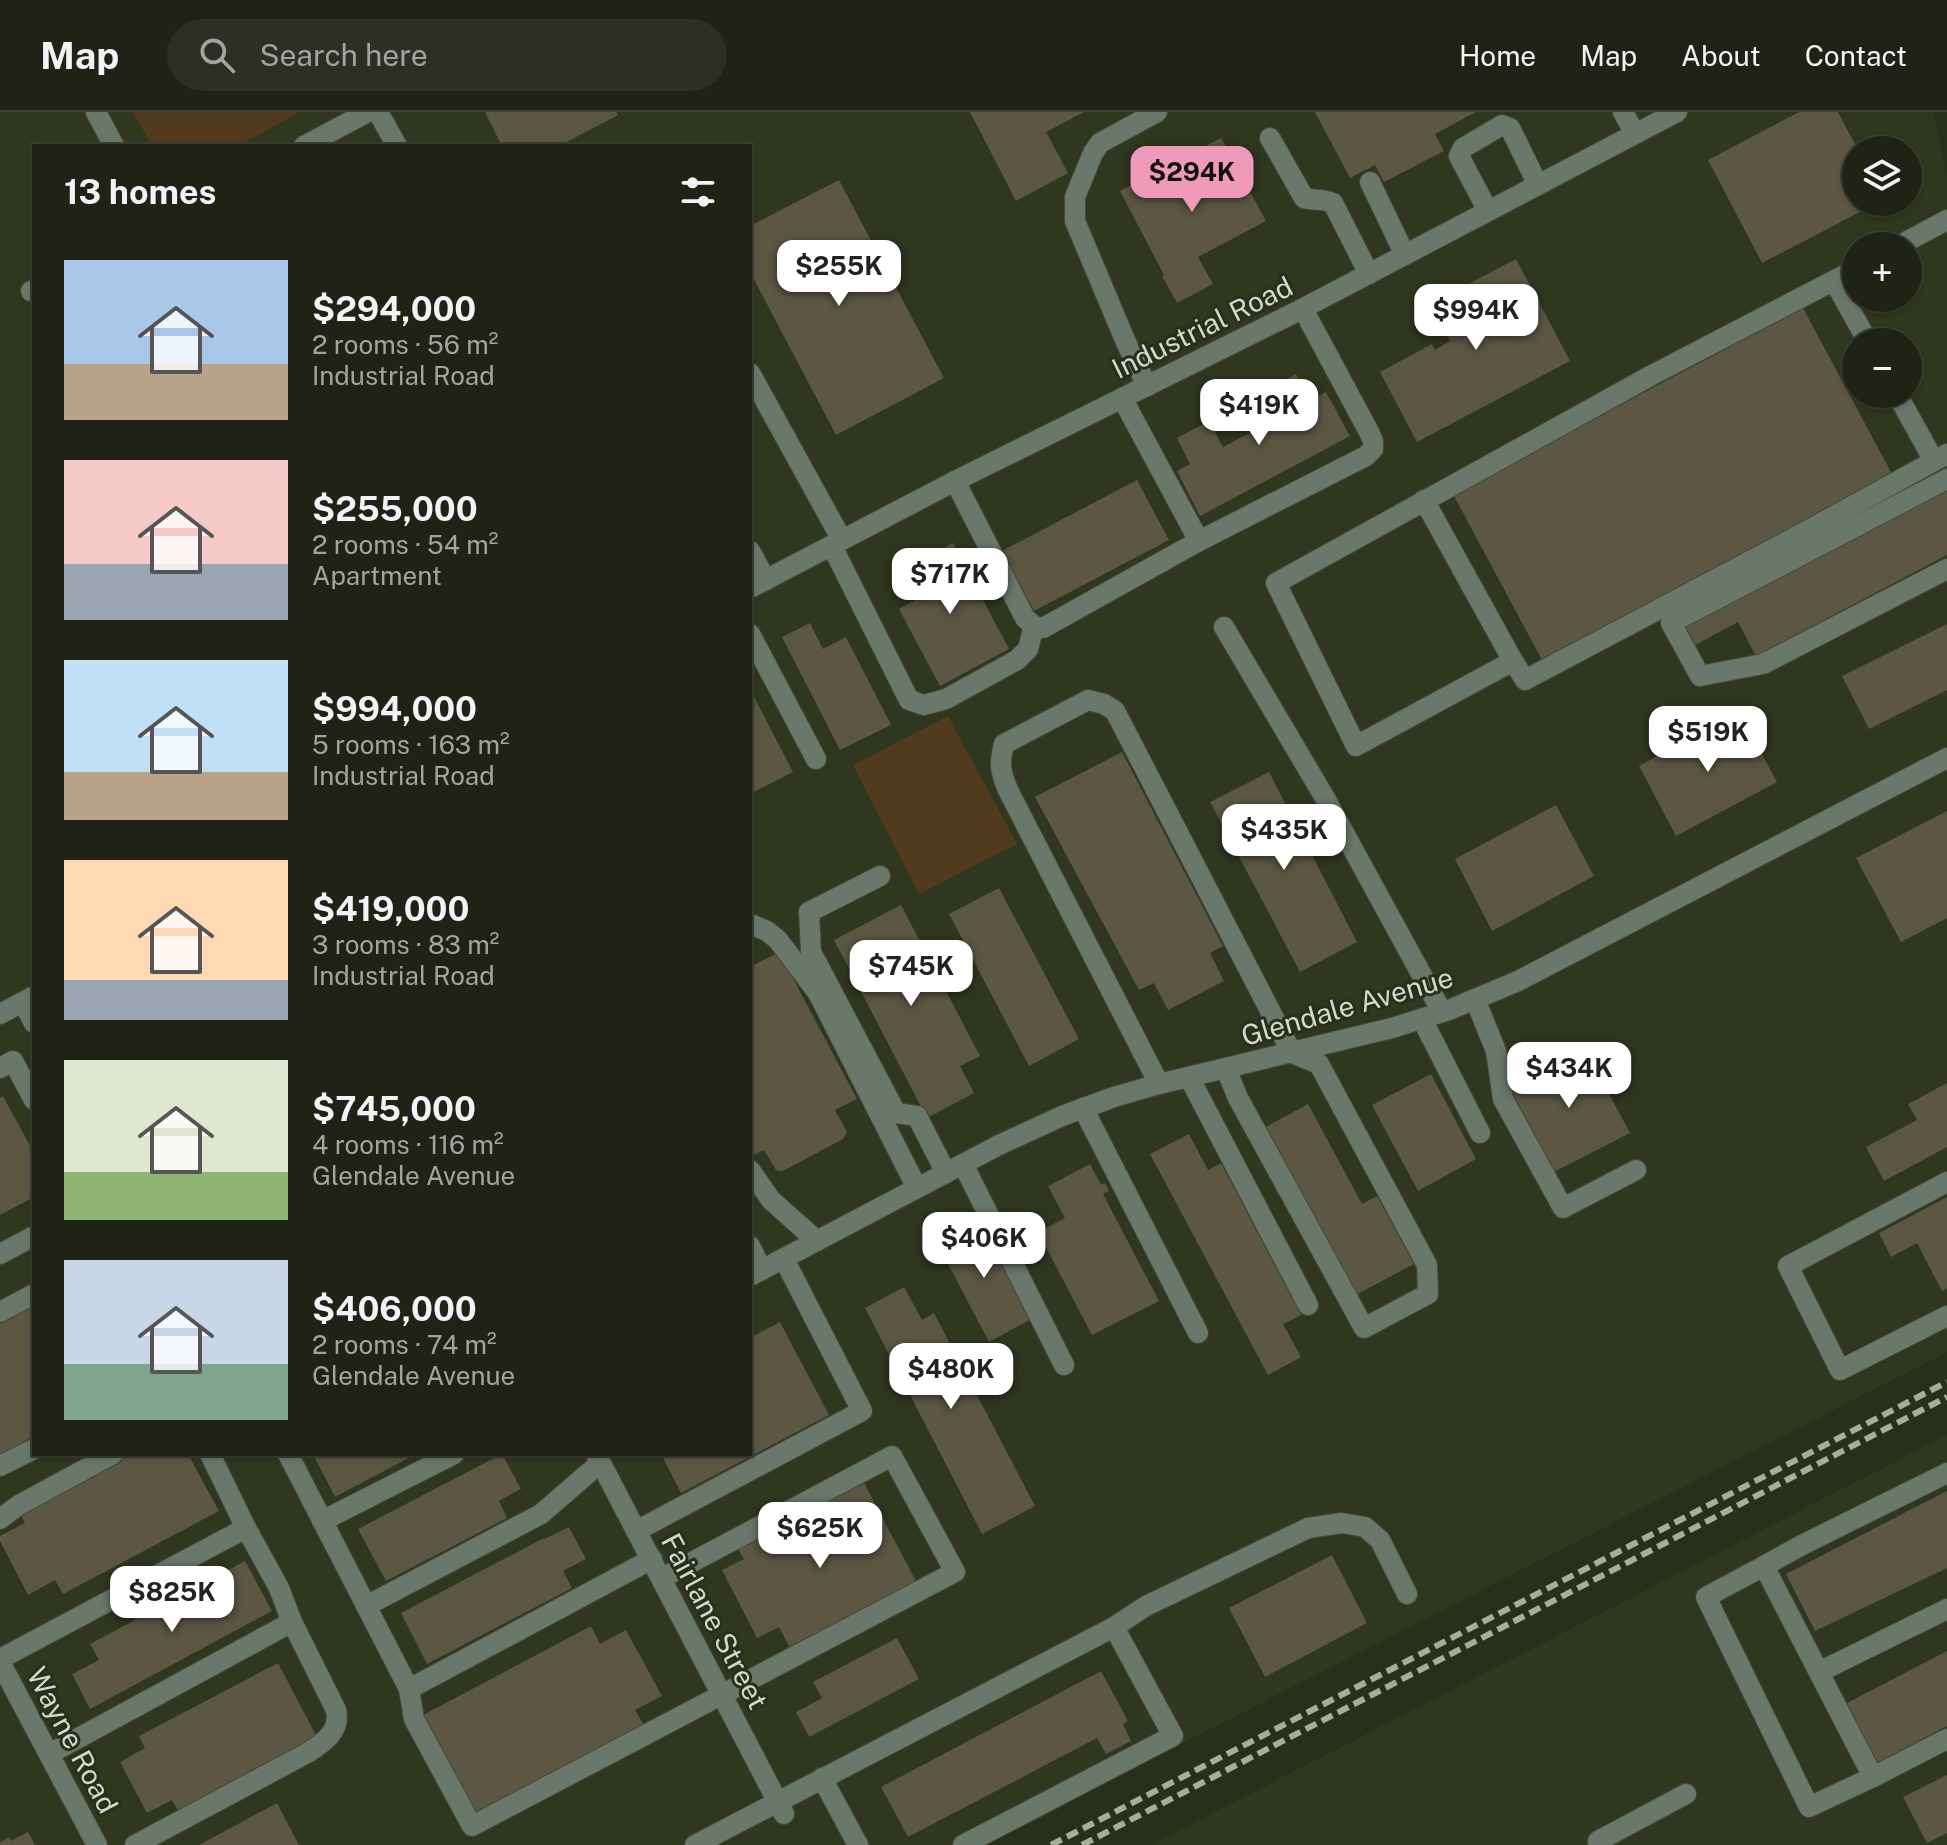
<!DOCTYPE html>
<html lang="en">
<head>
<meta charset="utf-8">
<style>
	:root { --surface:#1f2316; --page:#2c2f23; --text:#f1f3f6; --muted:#a1a4a1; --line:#3c4035; --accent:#ef9ab8 }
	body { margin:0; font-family:"Public Sans",sans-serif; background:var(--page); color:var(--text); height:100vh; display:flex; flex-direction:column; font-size:30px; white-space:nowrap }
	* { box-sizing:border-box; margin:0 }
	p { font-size:26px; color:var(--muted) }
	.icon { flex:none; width:44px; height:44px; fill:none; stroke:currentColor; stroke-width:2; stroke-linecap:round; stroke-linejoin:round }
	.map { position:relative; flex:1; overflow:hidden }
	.drawer { position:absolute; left:32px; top:32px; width:720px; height:1312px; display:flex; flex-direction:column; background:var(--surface); border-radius:0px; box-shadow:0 2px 6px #0004,0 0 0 2px var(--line) }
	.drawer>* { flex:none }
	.tools { position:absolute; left:1842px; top:24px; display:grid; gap:16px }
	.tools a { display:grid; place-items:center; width:80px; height:80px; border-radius:50%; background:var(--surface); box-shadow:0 2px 6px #0004,0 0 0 2px var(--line); font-size:40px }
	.price { position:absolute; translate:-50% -68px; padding:0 18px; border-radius:16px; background:#fff; color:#222; font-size:26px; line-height:52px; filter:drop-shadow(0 2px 4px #0008) }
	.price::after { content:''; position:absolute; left:50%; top:48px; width:24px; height:18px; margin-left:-12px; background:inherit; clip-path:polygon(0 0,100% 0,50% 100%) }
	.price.selected { background:var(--accent); color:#111 }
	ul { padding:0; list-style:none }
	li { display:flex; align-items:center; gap:24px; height:200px; padding:0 32px }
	li span { display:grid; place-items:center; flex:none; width:224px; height:160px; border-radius:0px; color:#555 }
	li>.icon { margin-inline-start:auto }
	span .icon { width:96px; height:96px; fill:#fffc; stroke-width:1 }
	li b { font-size:34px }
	h2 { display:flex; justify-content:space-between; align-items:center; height:96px; padding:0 32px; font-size:34px }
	header { display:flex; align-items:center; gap:48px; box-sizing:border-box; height:112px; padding:0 40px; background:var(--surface); border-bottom:2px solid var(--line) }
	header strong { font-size:38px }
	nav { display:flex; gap:44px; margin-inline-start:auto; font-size:28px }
	.search { width:560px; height:72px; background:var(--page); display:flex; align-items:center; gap:20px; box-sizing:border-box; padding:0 28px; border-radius:44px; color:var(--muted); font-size:30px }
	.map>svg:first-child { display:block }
</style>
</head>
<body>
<header>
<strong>Map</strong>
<div class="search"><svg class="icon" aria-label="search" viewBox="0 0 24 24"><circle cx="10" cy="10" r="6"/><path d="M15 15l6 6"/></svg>Search here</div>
<nav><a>Home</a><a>Map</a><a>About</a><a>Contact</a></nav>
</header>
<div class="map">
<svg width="1947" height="1733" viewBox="0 0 1947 1733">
	<rect width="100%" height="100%" fill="#292f1d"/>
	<!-- built -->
	<g fill="#30371f" fill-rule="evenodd">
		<path d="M0,0H1933L1947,60V1240L984,1733H0ZM34,34H750V1342H34ZM1856,38H1908V90H1856ZM1856,134H1908V186H1856ZM1856,230H1908V282H1856Z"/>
		<path d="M1947,1323V1733H1151Z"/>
	</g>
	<!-- green -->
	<g fill="#523b1d">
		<path d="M133,0H297L298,1L238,34H152Z"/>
		<path d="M948,604L1017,732L919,782L853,653Z"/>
	</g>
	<!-- building -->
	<g fill="#5b5743">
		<path d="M485,0H616L618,3L559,34H502Z"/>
		<path d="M970,0H1084L1046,20L1068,61L1016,89Z"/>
		<path d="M1315,0H1476L1435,22L1444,39L1384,70L1375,53L1350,66Z"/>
		<path d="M1799,0H1838L1858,38H1856V90H1879L1762,151L1708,48Z"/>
		<path d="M1221,26L1266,109L1198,145L1213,172L1177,191L1162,164L1164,163L1120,79Z"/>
		<path d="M839,68L944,266L836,323L750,160V114Z"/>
		<path d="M1516,147L1570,249L1417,330L1380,260L1432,232L1435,238L1450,229L1430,192Z"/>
		<path d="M1803,196L1892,362L1542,548L1453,382Z"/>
		<path d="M1296,262L1310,289L1326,280L1350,324L1200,404L1177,359L1190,352L1177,326L1209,309L1223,335L1276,307L1262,280Z"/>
		<path d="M1137,368L1169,428L1034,499L1002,439Z"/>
		<path d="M1947,376V443L1756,544L1738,510L1695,533L1685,514Z"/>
		<path d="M953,431L1009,537L940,574L899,497L917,487L902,458Z"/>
		<path d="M810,511L823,537L846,525L891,613L840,638L782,525Z"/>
		<path d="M1947,512V578L1869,617L1842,564Z"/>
		<path d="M750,577L793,660L750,682Z"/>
		<path d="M1739,600L1777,670L1676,724L1639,654Z"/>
		<path d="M1122,640L1223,834L1210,841L1224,869L1168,898L1154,871L1139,878L1035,685Z"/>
		<path d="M1269,660L1357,830L1300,860L1210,690Z"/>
		<path d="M1556,693L1594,764L1492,819L1455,747Z"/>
		<path d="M1947,699V806L1901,830L1856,746Z"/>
		<path d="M999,776L1079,927L1029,954L949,802Z"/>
		<path d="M901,793L980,944L960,954L974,981L927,1006L834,828Z"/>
		<path d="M779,840L857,987L835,998L847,1020L843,1027L783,1059H779L776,1058L764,1038L751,1044L750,1042V855Z"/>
		<path d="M1584,935L1630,1021L1554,1060L1509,974Z"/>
		<path d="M1431,962L1476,1047L1418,1079L1372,993Z"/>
		<path d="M1947,971V1035L1884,1069L1866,1035L1917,1008L1908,992Z"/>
		<path d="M3,984L34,1041V1085L0,1103V986Z"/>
		<path d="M1308,992L1362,1092L1377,1084L1414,1152L1352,1185L1264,1016Z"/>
		<path d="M1189,1022L1208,1058L1221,1051L1301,1203L1283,1212L1301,1245L1268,1263L1150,1042Z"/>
		<path d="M1090,1052L1101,1073L1105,1071L1109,1079L1103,1082L1159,1189L1092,1223L1038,1120L1065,1106L1048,1074Z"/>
		<path d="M1947,1085V1176L1942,1179L1917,1131L1891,1145L1879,1121Z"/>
		<path d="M980,1105L1033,1206L989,1230L936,1129Z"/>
		<path d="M904,1175L922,1208L934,1201L1035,1394L982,1422L865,1196Z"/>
		<path d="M34,1194V1324L0,1343V1212Z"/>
		<path d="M780,1210L829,1303L681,1381L661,1342H750V1226Z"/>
		<path d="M121,1342H188L219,1399L63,1482L55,1468L28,1483L0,1429V1424L25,1411L18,1397Z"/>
		<path d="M313,1342H416L335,1385Z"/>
		<path d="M502,1342L521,1377L499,1389L507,1406L386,1469L358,1417Z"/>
		<path d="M864,1371L918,1473L791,1538L779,1515L757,1526L722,1458L744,1447L738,1437Z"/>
		<path d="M1947,1379V1456L1815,1519L1786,1462Z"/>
		<path d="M569,1415L586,1447L563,1459L572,1476L427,1552L401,1501L544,1426L545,1427Z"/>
		<path d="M1332,1443L1367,1511L1265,1565L1229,1496Z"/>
		<path d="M245,1449L272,1499L90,1597L72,1562L99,1548L90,1532Z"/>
		<path d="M591,1514L600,1532L626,1518L662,1584L635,1598L645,1615L476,1704L423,1603Z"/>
		<path d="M897,1526L919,1567L809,1625L796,1600L822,1586L813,1570Z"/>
		<path d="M1947,1539V1614L1879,1650L1874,1648L1845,1592Z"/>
		<path d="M278,1551L318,1627L179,1700L172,1688L147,1701L120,1650L145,1636L139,1624Z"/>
		<path d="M1101,1559L1128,1609L1123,1612L1131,1629L1106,1642L1097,1626L908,1725L881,1675Z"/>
		<path d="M1947,1663V1721L1927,1731L1903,1685Z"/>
		<path d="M277,1691L299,1733H199Z"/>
		<path d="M28,1720L35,1733H0V1730L10,1725L11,1729Z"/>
	</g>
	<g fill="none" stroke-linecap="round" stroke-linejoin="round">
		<!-- minor casing -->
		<g stroke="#444a39" stroke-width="22">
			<g id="minor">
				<path d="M96,0L114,34"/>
				<path d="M378,0L397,34"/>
				<path d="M1623,0L1635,22"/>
				<path d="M1270,26L1304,86C1315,89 1323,86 1333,91L1369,162"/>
				<path d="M304,34L368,0"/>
				<path d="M1370,70L1405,143"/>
				<path d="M1488,99L1459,44L1463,36L1502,13L1510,16L1538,73"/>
				<path d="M1898,134L1947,108"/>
				<path d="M1856,157L1652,263L1276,471L1356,634L1513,549L1525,568L1812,416L1947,342"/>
				<path d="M1834,169L1868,230"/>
				<path d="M31,179L34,178"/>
				<path d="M750,261L842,428"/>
				<path d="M1147,274L1125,228L1075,109V85L1093,41L1100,31L1157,0"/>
				<path d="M1897,282L1934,349"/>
				<path d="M1122,286L1199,429L1366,344L1373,337V329L1369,320L1303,197"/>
				<path d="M1947,367L1671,511L1700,564L1763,552L1947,457"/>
				<path d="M955,369L1025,506L1034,514L1043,516L1199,429"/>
				<path d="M1424,388L1513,549"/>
				<path d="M832,434L909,588L924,593L946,587L1017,548L1028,537L1034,514"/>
				<path d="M750,439L766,468"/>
				<path d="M750,476L955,369L1296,200L1677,0"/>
				<path d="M1224,515L1325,686L1442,900"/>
				<path d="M750,522L816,647"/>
				<path d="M880,764L809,800L811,840L896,1001L917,1004L946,1061"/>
				<path d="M750,812L767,819L778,828L818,881L917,1076"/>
				<path d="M1475,887L1496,939L1503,987L1563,1096L1636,1058"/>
				<path d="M23,890L34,911"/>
				<path d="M0,902L34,884"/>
				<path d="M1422,907L1480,1021"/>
				<path d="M0,956L13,949L34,988"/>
				<path d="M1189,965L1308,1193"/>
				<path d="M1159,972L1008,678C1000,659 999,651 1004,632L1088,588L1104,592L1115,599L1292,941L1319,952L1427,1153L1428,1182L1364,1216L1238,986L1226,957"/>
				<path d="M1083,996L1198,1221"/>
				<path d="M963,1052L1064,1253"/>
				<path d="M750,1058L771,1088L817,1129"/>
				<path d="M1947,1070L1788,1154L1840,1258L1947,1204"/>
				<path d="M750,1134L762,1158"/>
				<path d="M0,1142L34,1124"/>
				<path d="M750,1164L999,1033L1062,1004L1114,985L1159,972L1392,916L1449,898L1518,869L1947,646"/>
				<path d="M0,1200L34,1182"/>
				<path d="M288,1342L409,1577L414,1607L472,1714L955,1460L892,1344L662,1466"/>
				<path d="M596,1342L784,1702"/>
				<path d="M0,1354L34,1337"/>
				<path d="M0,1407L19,1393L113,1342"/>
				<path d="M322,1409L454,1342"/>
				<path d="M636,1419L862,1299L784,1147"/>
				<path d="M1764,1454L1706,1485L1809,1695L1873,1665L1947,1627"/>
				<path d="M366,1494L541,1402L600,1351"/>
				<path d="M1114,1515L1146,1494L1308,1416L1342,1411L1365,1415L1380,1428L1407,1482"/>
				<path d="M0,1547L246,1416L210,1342"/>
				<path d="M0,1550L97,1733"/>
				<path d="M1819,1560L1947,1497"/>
				<path d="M409,1577L652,1447"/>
				<path d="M49,1642L292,1510L279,1476L246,1416"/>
				<path d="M1873,1665L1764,1454L1802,1433L1947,1361"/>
				<path d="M822,1666L858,1733"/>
				<path d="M135,1733L309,1640C324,1630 341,1619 336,1598L292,1510"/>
				<path d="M695,1733L1114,1515L1173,1624L963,1733"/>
				<path d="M1599,1733L1598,1729L1686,1682"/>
			</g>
		</g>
		<!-- minor -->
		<use href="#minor" stroke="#69786a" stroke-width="20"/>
		<!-- rail -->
		<g stroke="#a7ac9f" stroke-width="6" stroke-dasharray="12 6" stroke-linecap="butt">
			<path d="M1051,1733L1947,1270"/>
			<path d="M1082,1733L1947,1285"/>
		</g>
	</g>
	<g text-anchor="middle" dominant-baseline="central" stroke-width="6" stroke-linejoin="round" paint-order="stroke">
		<!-- street labels -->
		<g font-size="28" fill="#d4d8cd" stroke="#292f1d">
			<text transform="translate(1202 215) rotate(-26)">Industrial Road</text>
			<text transform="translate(1347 894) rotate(-16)">Glendale Avenue</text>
			<text transform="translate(715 1509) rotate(62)">Fairlane Street</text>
			<text transform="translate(73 1628) rotate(62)">Wayne Road</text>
		</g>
	</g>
</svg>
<div class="tools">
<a><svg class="icon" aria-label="layers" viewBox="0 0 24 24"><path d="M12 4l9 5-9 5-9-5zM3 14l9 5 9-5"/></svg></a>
<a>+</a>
<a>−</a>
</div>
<b class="price selected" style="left:1192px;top:102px">$294K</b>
<b class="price" style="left:839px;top:196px">$255K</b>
<b class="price" style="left:1476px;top:240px">$994K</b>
<b class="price" style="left:1259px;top:335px">$419K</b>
<b class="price" style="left:950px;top:504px">$717K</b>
<b class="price" style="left:1708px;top:662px">$519K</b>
<b class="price" style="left:1284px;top:760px">$435K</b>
<b class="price" style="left:911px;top:896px">$745K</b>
<b class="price" style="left:1569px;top:998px">$434K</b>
<b class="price" style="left:984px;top:1168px">$406K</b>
<b class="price" style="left:951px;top:1299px">$480K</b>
<b class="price" style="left:820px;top:1458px">$625K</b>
<b class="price" style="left:172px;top:1522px">$825K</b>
<section class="drawer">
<h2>13 homes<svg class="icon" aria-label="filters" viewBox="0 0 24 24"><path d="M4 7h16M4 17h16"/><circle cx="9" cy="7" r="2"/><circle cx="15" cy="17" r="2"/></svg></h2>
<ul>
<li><span style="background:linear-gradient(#a9c7e8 65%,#b9a48a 0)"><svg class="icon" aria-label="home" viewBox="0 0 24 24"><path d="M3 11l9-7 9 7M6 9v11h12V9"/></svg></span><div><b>$294,000</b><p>2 rooms · 56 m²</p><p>Industrial Road</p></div></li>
<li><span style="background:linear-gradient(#f6c9c9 65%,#9aa5b1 0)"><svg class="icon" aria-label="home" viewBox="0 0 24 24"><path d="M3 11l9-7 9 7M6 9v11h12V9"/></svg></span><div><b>$255,000</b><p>2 rooms · 54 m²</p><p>Apartment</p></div></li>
<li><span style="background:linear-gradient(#bfe0f5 70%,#b9a48a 0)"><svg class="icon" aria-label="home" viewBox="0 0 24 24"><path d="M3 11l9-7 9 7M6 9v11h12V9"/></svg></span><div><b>$994,000</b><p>5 rooms · 163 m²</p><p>Industrial Road</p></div></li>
<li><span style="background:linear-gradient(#ffd9b3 75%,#9aa5b1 0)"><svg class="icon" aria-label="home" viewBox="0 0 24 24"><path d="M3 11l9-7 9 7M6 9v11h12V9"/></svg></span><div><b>$419,000</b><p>3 rooms · 83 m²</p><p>Industrial Road</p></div></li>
<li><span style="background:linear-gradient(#dfe7d0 70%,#8fb573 0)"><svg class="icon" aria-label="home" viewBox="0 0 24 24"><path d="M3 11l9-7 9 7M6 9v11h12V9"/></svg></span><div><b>$745,000</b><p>4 rooms · 116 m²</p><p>Glendale Avenue</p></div></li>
<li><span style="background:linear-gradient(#c9d6e8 65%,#7fa58c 0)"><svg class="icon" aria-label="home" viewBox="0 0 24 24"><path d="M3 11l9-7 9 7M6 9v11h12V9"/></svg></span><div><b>$406,000</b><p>2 rooms · 74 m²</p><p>Glendale Avenue</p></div></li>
</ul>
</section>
</div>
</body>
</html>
